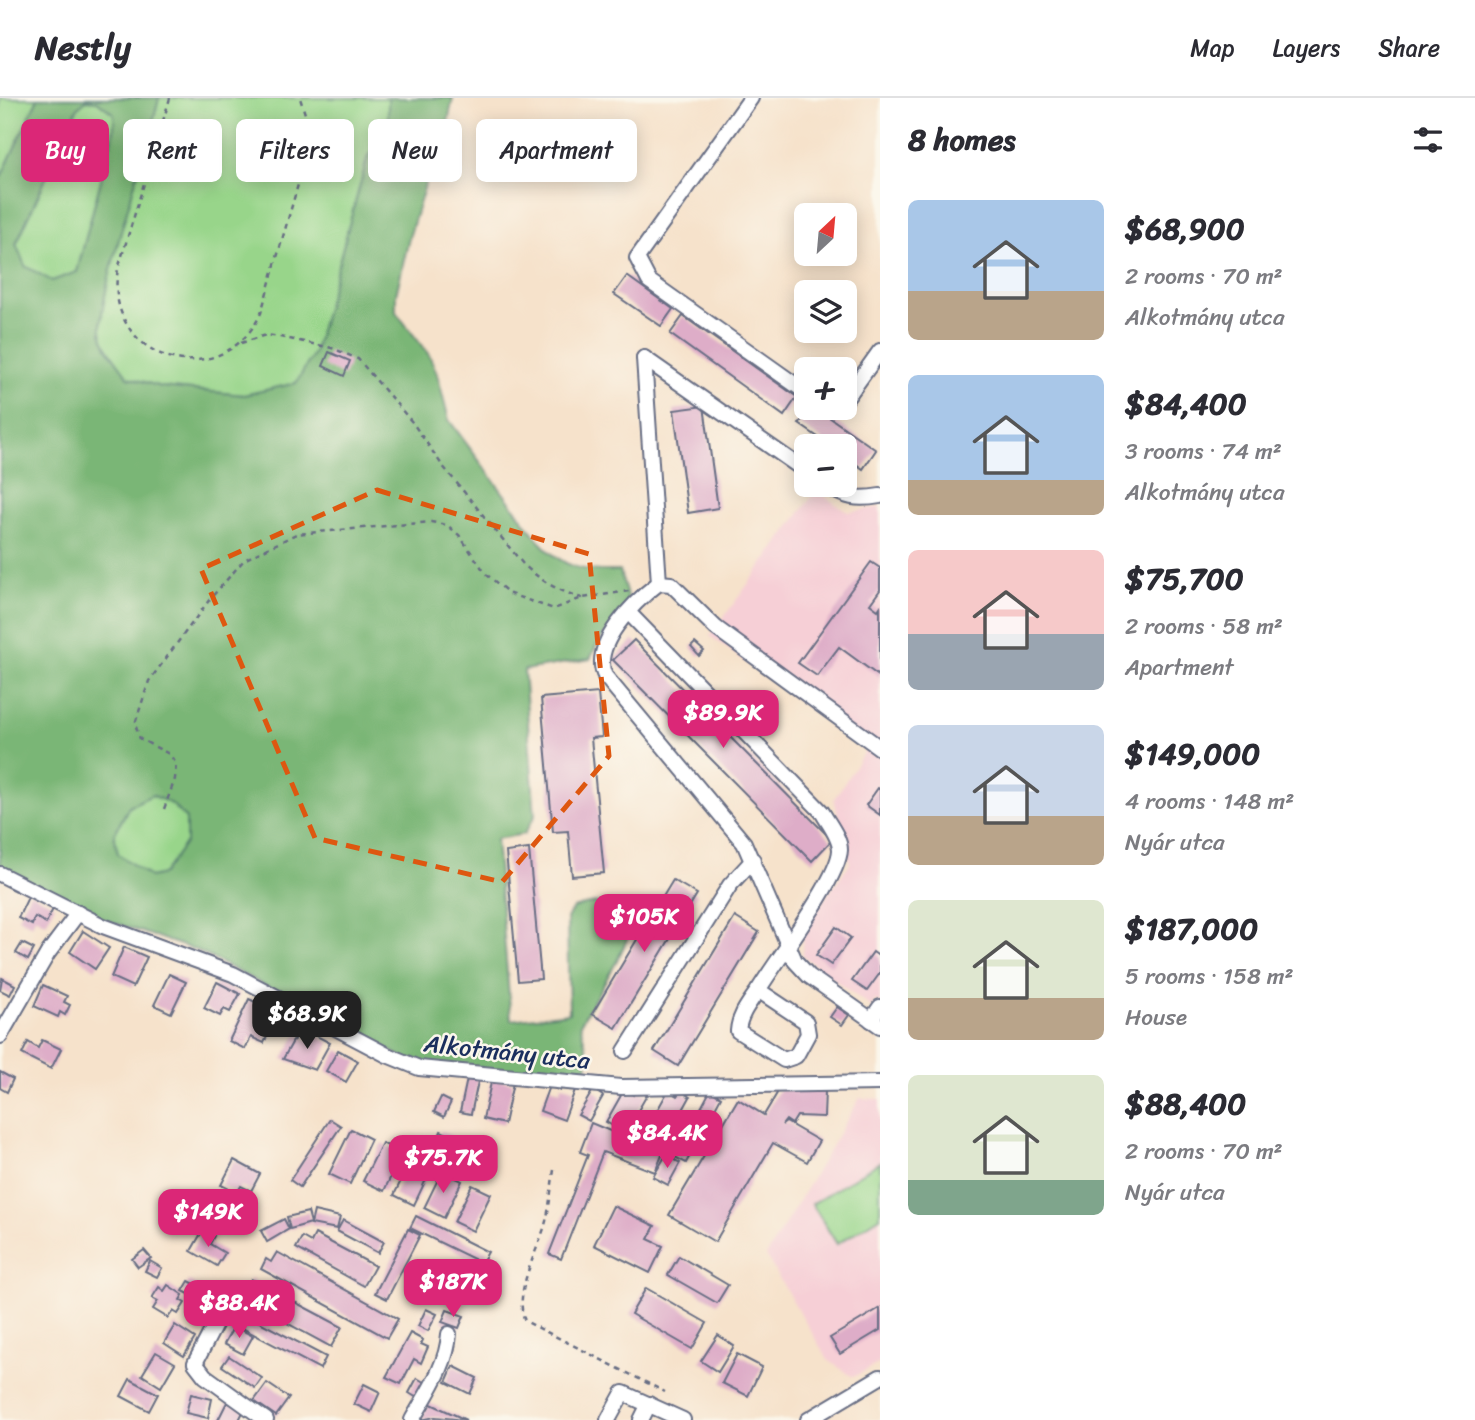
<!DOCTYPE html>
<html lang="en">
<head>
<meta charset="utf-8">
<style>
	:root { --surface:#fff; --page:#f7f7f7; --text:#2b2b33; --muted:#7c7c81; --line:#e1e1e2; --accent:#db2777 }
	body { margin:0; font-family:Sriracha,sans-serif; background:var(--page); color:var(--text); height:100vh; display:flex; flex-direction:column; font-size:26px; white-space:nowrap }
	* { box-sizing:border-box; margin:0 }
	p { font-size:23px; color:var(--muted) }
	.icon { flex:none; width:38px; height:38px; fill:none; stroke:currentColor; stroke-width:2; stroke-linecap:round; stroke-linejoin:round }
	.map { position:relative; flex:1; overflow:hidden }
	.panel { display:flex; flex-direction:column; background:var(--surface); width:595px }
	.panel>* { flex:none }
	.banner { position:absolute; left:21px; top:21px; width:665px; height:63px; display:flex; gap:14px }
	.needle { width:46px; rotate:26deg }
	.buttons { position:absolute; left:794px; top:105px; display:grid; gap:14px }
	.buttons a { display:grid; place-items:center; width:63px; height:63px; border-radius:10px; background:var(--surface); box-shadow:0 4px 18px #0003; font-size:35px }
	.price { position:absolute; translate:-50% -60px; padding:0 16px; border-radius:14px; background:var(--accent); color:#fff; font-size:23px; line-height:46px; filter:drop-shadow(0 2px 4px #0008) }
	.price::after { content:''; position:absolute; left:50%; top:42px; width:21px; height:16px; margin-left:-10px; background:inherit; clip-path:polygon(0 0,100% 0,50% 100%) }
	.price.active { background:#222; color:#fff }
	ul { padding:0; list-style:none }
	li { display:flex; align-items:center; gap:21px; height:175px; padding:0 28px }
	li span { display:grid; place-items:center; flex:none; width:196px; height:140px; border-radius:10px; color:#555 }
	li>.icon { margin-inline-start:auto }
	span .icon { width:84px; height:84px; fill:#fffc; stroke-width:1 }
	li b { font-size:30px }
	h2 { display:flex; justify-content:space-between; align-items:center; height:84px; padding:0 28px; font-size:30px }
	.tag { padding:0 24px; border-radius:10px; background:var(--surface); box-shadow:0 4px 18px #0003; font-size:24px; line-height:63px }
	.tag.active { background:var(--accent); color:#fff }
	header { display:flex; align-items:center; gap:42px; box-sizing:border-box; height:98px; padding:0 35px; background:var(--surface); border-bottom:2px solid var(--line) }
	header strong { font-size:33px }
	nav { display:flex; gap:38px; margin-inline-start:auto; font-size:24px }
	main { display:flex; flex:1; min-height:0 }
	.map>svg:first-child { display:block }
</style>
</head>
<body>
<header>
<strong>Nestly</strong>
<nav><a>Map</a><a>Layers</a><a>Share</a></nav>
</header>
<main>
<div class="map">
<svg width="880" height="1322" viewBox="0 0 880 1322">
	<rect width="100%" height="100%" fill="#fbf7ec"/>
	<filter id="ink" filterUnits="userSpaceOnUse"><feTurbulence type="fractalNoise" baseFrequency=".0143" numOctaves="2"/><feDisplacementMap in="SourceGraphic" scale="14" xChannelSelector="R" yChannelSelector="G"/><feConvolveMatrix kernelMatrix="1 2 1 2 8 2 1 2 1" color-interpolation-filters="sRGB"/></filter>
	<filter id="wash" filterUnits="userSpaceOnUse"><feTurbulence type="fractalNoise" baseFrequency=".00686" numOctaves="4" result="noise"/><feDisplacementMap in="SourceGraphic" scale="28" xChannelSelector="R" yChannelSelector="G"/><feGaussianBlur stdDeviation="1.57" result="paint"/><feColorMatrix in="noise" values="0 0 0 0 0 0 0 0 0 0 0 0 0 0 0 0 0 1.4 0 .05"/><feComposite in="paint" operator="in"/></filter>
	<g filter="url(#wash)">
		<rect width="100%" height="100%" fill="#f6e2cb"/>
		<!-- built -->
		<g fill="#f6cfd6">
			<path d="M816,393L848,414L880,409V905L875,902L871,909L803,858L802,834L850,765L834,701L866,651L710,538Z"/>
			<path d="M860,1000L880,1001V1265L853,1279L828,1262L766,1158Z"/>
		</g>
		<!-- green -->
		<g fill="#98d58a" stroke="#5a8274" stroke-width="2">
			<path d="M0,0H38L0,81Z"/>
			<path d="M159,0H388V33L368,58L314,255L297,285L244,297L161,289L128,279C120,267 106,252 102,238C92,212 150,42 159,0Z"/>
			<path d="M86,2L97,3L114,16V32L77,174L52,183L25,168L16,147L78,9Z"/>
			<path d="M152,697L172,706L186,721V744L163,776L150,779L118,756L114,737L129,708Z"/>
			<path d="M880,1064V1119L837,1146L812,1106Z"/>
		</g>
		<!-- forest -->
		<path fill="#7ab676" stroke="#4a726a" stroke-width="2" fill-rule="evenodd" d="M38,0H159C150,42 92,212 102,238C106,252 120,267 128,279L161,289L244,297L296,285L314,255L368,58L388,33V0H453L441,56L427,80L409,140L396,197V214L429,257L437,275L449,322L539,443C563,471 585,474 620,473L629,505L597,546L590,561L524,572L535,718L524,736L496,741L511,922L569,915L567,820L573,810C598,802 617,803 640,814L617,863L580,926L589,960L583,982L412,964L198,853L94,818L0,771V81ZM86,2L97,3L114,16V32L77,174L52,183L25,168L16,146L78,9ZM152,697L172,706L186,721V744L163,776L150,779L118,756L114,737L129,708Z"/>
		<g id="blocks">
			<!-- building -->
			<g fill="#deadc8">
				<path d="M627,178L673,211L661,228L614,196Z"/>
				<path d="M683,218L797,299L784,318L670,236Z"/>
				<path d="M329,254L350,263L344,278L323,268Z"/>
				<path d="M704,308L718,410L688,415L674,312Z"/>
				<path d="M810,310H816L876,352L863,371L845,358V348H831L799,326Z"/>
				<path d="M871,464L880,470V492L870,506L878,512L880,509V579L839,549L817,578L798,565Z"/>
				<path d="M634,542L832,742L812,763L613,562Z"/>
				<path d="M695,545L704,553L699,558L691,549Z"/>
				<path d="M598,595L602,639L591,640L604,775L572,778L568,733L553,734L541,600Z"/>
				<path d="M878,690L880,692V717L866,707Z"/>
				<path d="M529,751L541,881L518,883L506,754Z"/>
				<path d="M673,782L697,796L616,930L592,916Z"/>
				<path d="M30,795L55,807L46,825L35,819L32,827L18,820Z"/>
				<path d="M735,819L759,834L678,968L654,953Z"/>
				<path d="M836,829L851,840L831,867L816,857Z"/>
				<path d="M83,833L109,850L95,871L70,854Z"/>
				<path d="M22,845L34,851L28,862L16,855Z"/>
				<path d="M124,849L147,859L133,889L111,879Z"/>
				<path d="M873,854L880,859V875L867,893L852,883Z"/>
				<path d="M169,876L186,884L171,915L154,907Z"/>
				<path d="M2,880L15,887L10,897L0,892Z"/>
				<path d="M217,884L240,896L230,914L224,911L220,918L204,910Z"/>
				<path d="M43,887L67,898L64,904L70,907L65,917L60,914L58,919L34,908Z"/>
				<path d="M249,901L266,909L260,920L273,926L264,945L251,939L245,951L229,943Z"/>
				<path d="M837,909L849,917L842,927L830,919Z"/>
				<path d="M297,936L309,943L313,936L330,945L315,972L283,961Z"/>
				<path d="M42,942L61,951L51,971L22,956L28,944L38,950Z"/>
				<path d="M338,952L358,963L346,984L326,973Z"/>
				<path d="M0,974L13,981L7,994L0,990Z"/>
				<path d="M468,976L479,979L471,1016L460,1014Z"/>
				<path d="M492,980L513,985L504,1026L483,1021Z"/>
				<path d="M562,987L575,992L564,1022L540,1013L549,988L560,993Z"/>
				<path d="M636,991L647,997L625,1035L606,1024L624,992L633,997Z"/>
				<path d="M593,992L603,998L589,1023L578,1017Z"/>
				<path d="M779,992H825L824,1019L797,1018L792,1026L786,1022L782,1027L786,1024L819,1043L807,1064L773,1045L715,1144L669,1117L738,1001L764,1017Z"/>
				<path d="M668,993L677,998L680,993L690,999L661,1052L641,1041Z"/>
				<path d="M710,993L721,999L686,1065L675,1059Z"/>
				<path d="M441,999L451,1004L444,1019L434,1014Z"/>
				<path d="M330,1021L341,1028L300,1089L290,1082Z"/>
				<path d="M591,1025L663,1055L655,1074L603,1054L561,1161L549,1156L588,1057L580,1054Z"/>
				<path d="M351,1031L371,1041L350,1086L329,1076Z"/>
				<path d="M441,1033L455,1040L450,1049L460,1053L455,1064L442,1058L446,1050L436,1045Z"/>
				<path d="M382,1045L402,1055L384,1093L363,1083Z"/>
				<path d="M666,1057L680,1065L668,1087L653,1079Z"/>
				<path d="M412,1060L432,1069L414,1107L394,1097Z"/>
				<path d="M234,1062L260,1076L251,1093L241,1088L237,1095L221,1087Z"/>
				<path d="M442,1073L462,1083L444,1120L424,1110Z"/>
				<path d="M472,1087L491,1096L473,1133L454,1124Z"/>
				<path d="M195,1102L211,1110L204,1124L188,1115Z"/>
				<path d="M613,1108L655,1128L648,1141L663,1148L650,1175L594,1147Z"/>
				<path d="M314,1113L340,1119L337,1131L311,1126Z"/>
				<path d="M308,1114L311,1125L290,1131L287,1119Z"/>
				<path d="M416,1118L488,1154L482,1165L410,1130Z"/>
				<path d="M284,1121L289,1131L267,1144L261,1133Z"/>
				<path d="M343,1122L384,1144L378,1155L337,1133Z"/>
				<path d="M408,1131L420,1137L387,1201L375,1195Z"/>
				<path d="M203,1132L214,1138L210,1146L225,1155L217,1168L191,1153Z"/>
				<path d="M315,1136L375,1168L364,1188L296,1150L302,1139L311,1144Z"/>
				<path d="M144,1152L151,1160L138,1169L132,1161Z"/>
				<path d="M277,1154L398,1221L387,1240L261,1171L266,1161L271,1164Z"/>
				<path d="M679,1158L728,1187L717,1205L668,1177Z"/>
				<path d="M150,1163L162,1170L157,1179L145,1173Z"/>
				<path d="M251,1181L342,1229L331,1249L237,1198L243,1187L247,1189Z"/>
				<path d="M189,1183L204,1191L199,1201L183,1193Z"/>
				<path d="M168,1187L183,1197L180,1202L185,1205L178,1216L173,1213L168,1220L153,1211L158,1203L152,1200L159,1189L164,1193Z"/>
				<path d="M646,1190L707,1225L692,1251L631,1216Z"/>
				<path d="M231,1209L326,1259L320,1271L225,1221Z"/>
				<path d="M880,1210V1232L840,1256L830,1240Z"/>
				<path d="M426,1211L437,1216L428,1233L418,1228Z"/>
				<path d="M447,1212L464,1218L459,1230L442,1224Z"/>
				<path d="M175,1227L195,1240L184,1258L164,1245Z"/>
				<path d="M234,1228L253,1238L243,1256L224,1246Z"/>
				<path d="M410,1235L423,1242L421,1246L428,1249L421,1265L414,1261L401,1286L386,1279Z"/>
				<path d="M718,1237L734,1248L718,1274L701,1263Z"/>
				<path d="M156,1254L175,1265L161,1289L142,1277Z"/>
				<path d="M737,1256L762,1269L748,1298L722,1285Z"/>
				<path d="M229,1258L262,1280L255,1290L222,1268Z"/>
				<path d="M453,1268L477,1280L470,1296L446,1284Z"/>
				<path d="M417,1280L427,1286L419,1301L409,1295Z"/>
				<path d="M130,1281L158,1296L149,1313L121,1298Z"/>
				<path d="M267,1285L289,1300L276,1318L254,1303Z"/>
				<path d="M364,1286L380,1294L371,1314L354,1306Z"/>
				<path d="M191,1296L212,1301L208,1320L186,1315Z"/>
				<path d="M227,1304L244,1312L239,1322H218Z"/>
				<path d="M429,1305L466,1322L435,1319L421,1322Z"/>
			</g>
		</g>
	</g>
	<g filter="url(#ink)">
		<use href="#blocks" fill-opacity="0" stroke="#686e84" stroke-width="2"/>
		<g fill="none" stroke-linecap="round" stroke-linejoin="round">
			<!-- minor casing -->
			<g stroke="#686e84" stroke-width="18">
				<g id="minor">
					<path d="M751,0L637,160L649,183L807,295"/>
					<path d="M644,260L659,485"/>
					<path d="M644,260L807,374"/>
					<path d="M845,302L880,253"/>
					<path d="M826,387C845,400 857,402 880,398"/>
					<path d="M629,515L822,714C828,725 840,739 840,752C839,780 776,863 759,891C750,904 739,917 738,933L784,962L796,958L808,936L806,924L758,892"/>
					<path d="M880,650L716,530L671,486L659,485C635,503 590,547 605,578L744,745L795,863L809,878L880,928"/>
					<path d="M0,776L103,828L233,876L387,957L419,970L621,989L880,985"/>
					<path d="M871,922L880,909"/>
					<path d="M0,938L48,855L78,815"/>
					<path d="M625,953L730,787L753,762"/>
					<path d="M232,1194L195,1265L205,1278L266,1322"/>
					<path d="M412,1322C427,1295 447,1268 449,1236"/>
					<path d="M608,1322L623,1295L683,1322"/>
					<path d="M641,1322L649,1306"/>
					<path d="M808,1322L880,1279"/>
				</g>
			</g>
			<!-- path -->
			<g stroke="#686e84" stroke-width="2.5" stroke-dasharray="5 5" stroke-linecap="butt">
				<path d="M170,0L118,171C102,263 222,299 261,215L312,38L300,0"/>
				<path d="M241,245L266,237L280,239L332,250L358,261L412,324L442,367L523,466C541,483 558,493 582,500"/>
				<path d="M164,711L175,681L176,665L169,656L140,641L135,626L149,583L210,501L244,462L296,436L431,424L447,427L459,437L486,476L510,496L533,504L554,511L582,500L629,493"/>
				<path d="M554,1072C551,1090 550,1109 545,1127C537,1155 513,1195 525,1223L665,1294"/>
			</g>
			<!-- minor -->
			<use href="#minor" stroke="#fff" stroke-width="14"/>
		</g>
	</g>
	<!-- marked area -->
	<path fill="none" stroke="#de5710" stroke-width="5" stroke-dasharray="14 9" stroke-linejoin="round" d="M377,392L589,456L609,658L502,784L315,740L201,471Z"/>
	<g text-anchor="middle" dominant-baseline="central" stroke-width="5" stroke-linejoin="round" paint-order="stroke">
		<!-- street labels -->
		<g font-size="24" fill="#1b2f5e" stroke="#fbf7ec">
			<text transform="translate(507 954) rotate(6)">Alkotmány utca</text>
		</g>
	</g>
</svg>
<div class="buttons">
<a><svg class="needle" viewBox="-14 -14 28 28"><path d="M0-13l5 13h-10z" fill="#e53935"/><path d="M0 13l5-13h-10z" fill="#7c7c81"/></svg></a>
<a><svg class="icon" aria-label="layers" viewBox="0 0 24 24"><path d="M12 4l9 5-9 5-9-5zM3 14l9 5 9-5"/></svg></a>
<a>+</a>
<a>−</a>
</div>
<b class="price" style="left:723px;top:652px">$89.9K</b>
<b class="price" style="left:644px;top:856px">$105K</b>
<b class="price active" style="left:307px;top:953px">$68.9K</b>
<b class="price" style="left:667px;top:1072px">$84.4K</b>
<b class="price" style="left:443px;top:1097px">$75.7K</b>
<b class="price" style="left:208px;top:1151px">$149K</b>
<b class="price" style="left:453px;top:1221px">$187K</b>
<b class="price" style="left:239px;top:1242px">$88.4K</b>
<div class="banner">
<a class="tag active">Buy</a>
<a class="tag">Rent</a>
<a class="tag">Filters</a>
<a class="tag">New</a>
<a class="tag">Apartment</a>
</div>
</div>
<section class="panel">
<h2>8 homes<svg class="icon" aria-label="filters" viewBox="0 0 24 24"><path d="M4 7h16M4 17h16"/><circle cx="9" cy="7" r="2"/><circle cx="15" cy="17" r="2"/></svg></h2>
<ul>
<li><span style="background:linear-gradient(#a9c7e8 65%,#b9a48a 0)"><svg class="icon" aria-label="home" viewBox="0 0 24 24"><path d="M3 11l9-7 9 7M6 9v11h12V9"/></svg></span><div><b>$68,900</b><p>2 rooms · 70 m²</p><p>Alkotmány utca</p></div></li>
<li><span style="background:linear-gradient(#a9c7e8 75%,#b9a48a 0)"><svg class="icon" aria-label="home" viewBox="0 0 24 24"><path d="M3 11l9-7 9 7M6 9v11h12V9"/></svg></span><div><b>$84,400</b><p>3 rooms · 74 m²</p><p>Alkotmány utca</p></div></li>
<li><span style="background:linear-gradient(#f6c9c9 60%,#9aa5b1 0)"><svg class="icon" aria-label="home" viewBox="0 0 24 24"><path d="M3 11l9-7 9 7M6 9v11h12V9"/></svg></span><div><b>$75,700</b><p>2 rooms · 58 m²</p><p>Apartment</p></div></li>
<li><span style="background:linear-gradient(#c9d6e8 65%,#b9a48a 0)"><svg class="icon" aria-label="home" viewBox="0 0 24 24"><path d="M3 11l9-7 9 7M6 9v11h12V9"/></svg></span><div><b>$149,000</b><p>4 rooms · 148 m²</p><p>Nyár utca</p></div></li>
<li><span style="background:linear-gradient(#dfe7d0 70%,#b9a48a 0)"><svg class="icon" aria-label="home" viewBox="0 0 24 24"><path d="M3 11l9-7 9 7M6 9v11h12V9"/></svg></span><div><b>$187,000</b><p>5 rooms · 158 m²</p><p>House</p></div></li>
<li><span style="background:linear-gradient(#dfe7d0 75%,#7fa58c 0)"><svg class="icon" aria-label="home" viewBox="0 0 24 24"><path d="M3 11l9-7 9 7M6 9v11h12V9"/></svg></span><div><b>$88,400</b><p>2 rooms · 70 m²</p><p>Nyár utca</p></div></li>
</ul>
</section>
</main>
</body>
</html>
